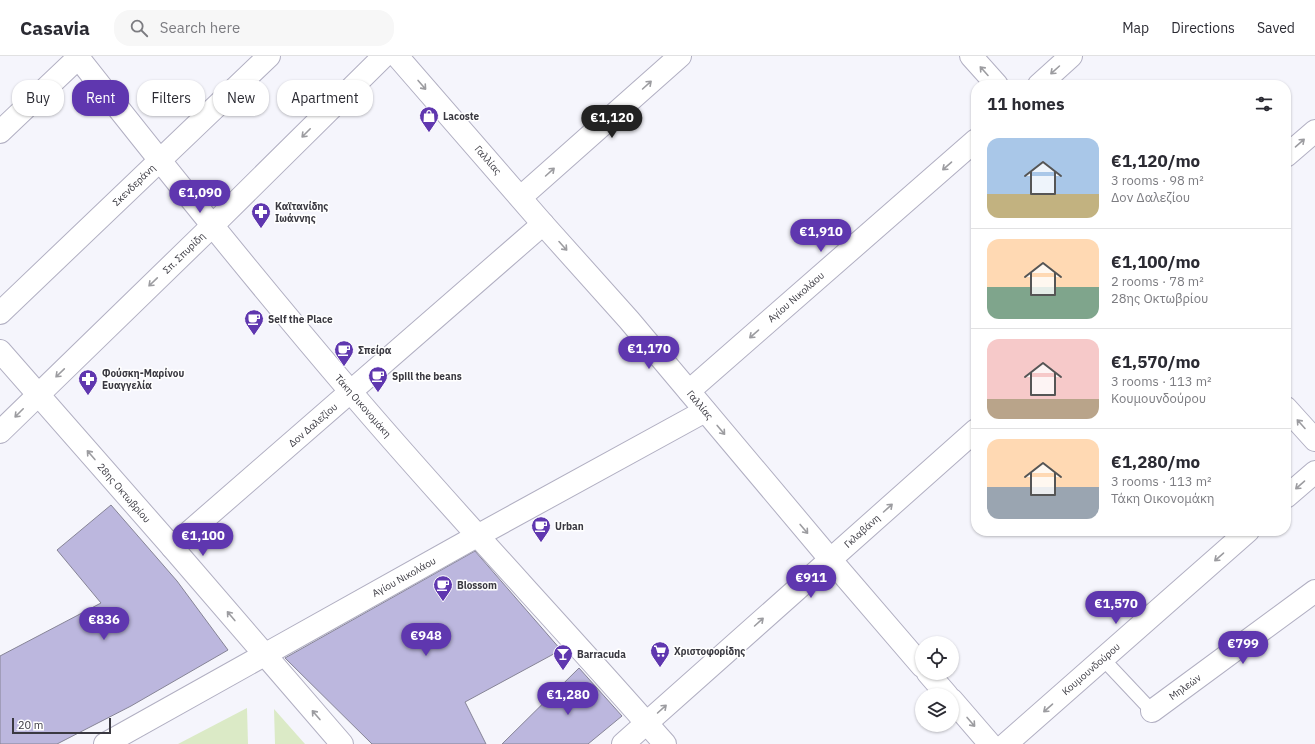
<!DOCTYPE html>
<html lang="en">
<head>
<meta charset="utf-8">
<style>
	:root { --surface:#fff; --page:#f7f7f7; --text:#2b2b33; --muted:#7c7c81; --line:#e1e1e2; --accent:#5f37af }
	body { margin:0; font-family:"IBM Plex Sans",sans-serif; background:var(--page); color:var(--text); height:100vh; display:flex; flex-direction:column; font-size:15px; white-space:nowrap }
	* { box-sizing:border-box; margin:0 }
	p { font-size:13px; color:var(--muted) }
	.icon { flex:none; width:22px; height:22px; fill:none; stroke:currentColor; stroke-width:2; stroke-linecap:round; stroke-linejoin:round }
	.map { position:relative; flex:1; overflow:hidden }
	.panel { position:absolute; left:971px; top:24px; width:320px; height:456px; display:flex; flex-direction:column; background:var(--surface); border-radius:16px; box-shadow:0 1px 3px #0004 }
	.panel>* { flex:none }
	.top-card { position:absolute; left:12px; top:24px; width:380px; height:36px; display:flex; gap:8px }
	.controls { position:absolute; left:915px; top:580px; display:grid; gap:8px }
	.controls a { display:grid; place-items:center; width:44px; height:44px; border-radius:50%; background:var(--surface); box-shadow:0 1px 3px #0004; font-size:20px }
	.scale { position:absolute; left:12px; bottom:10px; width:99px; box-sizing:border-box; padding-left:4px; border:2px solid #3a3941; border-top:0; font-size:11px; line-height:14px; white-space:nowrap; color:#3a3941; -webkit-text-stroke:3px #fff; paint-order:stroke }
	.price { position:absolute; translate:-50% -34px; padding:0 9px; border-radius:14px; background:var(--accent); color:#fff; font-size:13px; line-height:26px; filter:drop-shadow(0 1px 2px #0008) }
	.price::after { content:''; position:absolute; left:50%; top:24px; width:12px; height:9px; margin-left:-6px; background:inherit; clip-path:polygon(0 0,100% 0,50% 100%) }
	.price.active { background:#222; color:#fff }
	ul { padding:0; list-style:none }
	li { display:flex; align-items:center; gap:12px; height:100px; padding:0 16px }
	li+li { border-top:1px solid var(--line) }
	li span { display:grid; place-items:center; flex:none; width:112px; height:80px; border-radius:12px; color:#555 }
	li>.icon { margin-inline-start:auto }
	span .icon { width:48px; height:48px; fill:#fffc; stroke-width:1 }
	li b { font-size:17px }
	h2 { display:flex; justify-content:space-between; align-items:center; height:48px; padding:0 16px; font-size:17px }
	.chip { padding:0 14px; border-radius:16px; background:var(--surface); box-shadow:0 1px 3px #0004; font-size:14px; line-height:36px }
	.chip.active { background:var(--accent); color:#fff }
	header { display:flex; align-items:center; gap:24px; box-sizing:border-box; height:56px; padding:0 20px; background:var(--surface); border-bottom:1px solid var(--line) }
	header strong { font-size:19px }
	nav { display:flex; gap:22px; margin-inline-start:auto; font-size:14px }
	.search { width:280px; height:36px; background:var(--page); display:flex; align-items:center; gap:10px; box-sizing:border-box; padding:0 14px; border-radius:16px; color:var(--muted); font-size:15px }
	.map>svg:first-child { display:block }
</style>
</head>
<body>
<header>
<strong>Casavia</strong>
<div class="search"><svg class="icon" aria-label="search" viewBox="0 0 24 24"><circle cx="10" cy="10" r="6"/><path d="M15 15l6 6"/></svg>Search here</div>
<nav><a>Map</a><a>Directions</a><a>Saved</a></nav>
</header>
<div class="map">
<svg width="1315" height="688" viewBox="0 0 1315 688">
	<rect width="100%" height="100%" fill="#f5f5fc"/>
	<!-- green -->
	<g fill="#dbeac6">
		<path d="M247,652L248,688H178Z"/>
		<path d="M274,653L305,688H275Z"/>
	</g>
	<!-- building -->
	<g fill="#bcb7de" stroke="#868496">
		<path d="M111,449L177,525L228,594L131,650L57,688H0V600L101,547L57,494Z"/>
		<path d="M475,495L561,594L465,646L486,688H372L285,602Z"/>
		<path d="M579,612L622,660L588,688H502Z"/>
	</g>
	<g fill="none" stroke-linecap="round" stroke-linejoin="round">
		<!-- lane casing -->
		<g stroke="#b1afc2" stroke-width="15">
			<path id="lane" d="M1103,603L1152,655"/>
		</g>
		<!-- street casing -->
		<g stroke="#b1afc2" stroke-width="24">
			<g id="street">
				<path d="M77,0C166,113 256,225 350,335C452,455 561,569 665,688"/>
				<path d="M1039,29L1071,0"/>
				<path d="M0,76L80,0"/>
				<path d="M1286,100L1315,75"/>
				<path d="M521,141L680,0"/>
				<path d="M0,257L269,0"/>
				<path d="M0,295L172,491L342,688"/>
				<path d="M689,335L976,84"/>
				<path d="M0,376L212,170L384,0"/>
				<path d="M1286,441L1315,416"/>
				<path d="M172,491L543,168"/>
				<path d="M1152,655L1315,535"/>
				<path d="M105,688L468,485L705,355"/>
				<path d="M623,688L976,374"/>
				<path d="M1006,688L1248,475"/>
			</g>
		</g>
		<!-- secondary casing -->
		<g stroke="#b1afc2" stroke-width="24">
			<g id="secondary">
				<path d="M397,0L543,168L629,264L830,503L922,610"/>
				<path d="M971,0L997,29"/>
				<path d="M1286,352L1315,384"/>
				<path d="M928,617L947,639"/>
				<path d="M952,644L990,688"/>
			</g>
		</g>
		<!-- lane -->
		<use href="#lane" stroke="#fff" stroke-width="13"/>
		<!-- street -->
		<use href="#street" stroke="#fff" stroke-width="22"/>
		<!-- secondary -->
		<use href="#secondary" stroke="#fff" stroke-width="22"/>
	</g>
	<!-- one-way arrows -->
	<defs><path id="oneway-shaft" d="M-6 0H5M1.5-3L5.5 0L1.5 3" fill="none" stroke-width="1.6" stroke-linecap="round" stroke-linejoin="round"/></defs>
	<g stroke="#9c9ca0">
		<use href="#oneway-shaft" transform="translate(1055 14) rotate(138)"/>
		<use href="#oneway-shaft" transform="translate(984 15) rotate(-132)"/>
		<use href="#oneway-shaft" transform="translate(422 29) rotate(49)"/>
		<use href="#oneway-shaft" transform="translate(647 29) rotate(-42)"/>
		<use href="#oneway-shaft" transform="translate(306 77) rotate(135)"/>
		<use href="#oneway-shaft" transform="translate(1300 87) rotate(-41)"/>
		<use href="#oneway-shaft" transform="translate(947 110) rotate(139)"/>
		<use href="#oneway-shaft" transform="translate(550 116) rotate(-42)"/>
		<use href="#oneway-shaft" transform="translate(563 190) rotate(48)"/>
		<use href="#oneway-shaft" transform="translate(153 226) rotate(136)"/>
		<use href="#oneway-shaft" transform="translate(754 278) rotate(139)"/>
		<use href="#oneway-shaft" transform="translate(60 317) rotate(136)"/>
		<use href="#oneway-shaft" transform="translate(19 357) rotate(135)"/>
		<use href="#oneway-shaft" transform="translate(1301 368) rotate(-132)"/>
		<use href="#oneway-shaft" transform="translate(721 374) rotate(50)"/>
		<use href="#oneway-shaft" transform="translate(91 399) rotate(-131)"/>
		<use href="#oneway-shaft" transform="translate(1300 429) rotate(139)"/>
		<use href="#oneway-shaft" transform="translate(888 452) rotate(-42)"/>
		<use href="#oneway-shaft" transform="translate(804 473) rotate(50)"/>
		<use href="#oneway-shaft" transform="translate(1219 501) rotate(139)"/>
		<use href="#oneway-shaft" transform="translate(231 560) rotate(-130)"/>
		<use href="#oneway-shaft" transform="translate(759 566) rotate(-42)"/>
		<use href="#oneway-shaft" transform="translate(1048 652) rotate(139)"/>
		<use href="#oneway-shaft" transform="translate(662 653) rotate(-42)"/>
		<use href="#oneway-shaft" transform="translate(316 659) rotate(-131)"/>
		<use href="#oneway-shaft" transform="translate(971 666) rotate(49)"/>
	</g>
	<!-- icons -->
	<defs>
		<g id="shop-pin" transform="scale(1)"><path d="M0 17L-7.5 6A9.5 9.5 0 1 1 7.5 6Z" fill="#5f37af" stroke="#fff"/><path d="M-5-2.5h2.3a2.7 3.5 0 0 1 5.4 0H5L5.5 6h-11ZM-1.5-2.5h3a1.5 2.3 0 0 0-3 0Z" fill="#fff"/></g>
		<g id="pharmacy-pin" transform="scale(1)"><path d="M0 17L-7.5 6A9.5 9.5 0 1 1 7.5 6Z" fill="#5f37af" stroke="#fff"/><path d="M-2-6h4v4h4v4h-4v4h-4v-4h-4v-4h4Z" fill="#fff"/></g>
		<g id="cafe-pin" transform="scale(1)"><path d="M0 17L-7.5 6A9.5 9.5 0 1 1 7.5 6Z" fill="#5f37af" stroke="#fff"/><path d="M-5.5-4.5H6V0H3Q3 3.5 0 3.5H-2.5Q-5.5 3.5-5.5 0ZM3-3.2v2h1.7v-2ZM-6 4.5H4V6H-6Z" fill="#fff"/></g>
		<g id="supermarket-pin" transform="scale(1)"><path d="M0 17L-7.5 6A9.5 9.5 0 1 1 7.5 6Z" fill="#5f37af" stroke="#fff"/><path d="M-6-5.5h2.5l.6 2H6L4.5 2H-2.5L-4.4-4H-6ZM-1.5 3.2a1.3 1.3 0 1 0 .1 0ZM3 3.2a1.3 1.3 0 1 0 .1 0Z" fill="#fff"/></g>
		<g id="bar-pin" transform="scale(1)"><path d="M0 17L-7.5 6A9.5 9.5 0 1 1 7.5 6Z" fill="#5f37af" stroke="#fff"/><path d="M-6-5H6L.8 .8V4.5H3.5V6h-7V4.5H-.8V.8Z" fill="#fff"/></g>
	</defs>
	<g fill-rule="evenodd">
		<use href="#shop-pin" x="429" y="60"/>
		<use href="#pharmacy-pin" x="261" y="156"/>
		<use href="#cafe-pin" x="254" y="263"/>
		<use href="#cafe-pin" x="344" y="294"/>
		<use href="#cafe-pin" x="378" y="320"/>
		<use href="#pharmacy-pin" x="88" y="323"/>
		<use href="#cafe-pin" x="541" y="470"/>
		<use href="#cafe-pin" x="443" y="529"/>
		<use href="#supermarket-pin" x="660" y="595"/>
		<use href="#bar-pin" x="563" y="598"/>
	</g>
	<g text-anchor="middle" dominant-baseline="central" stroke-width="3" stroke-linejoin="round" paint-order="stroke">
		<!-- poi labels -->
		<g font-size="10" font-weight="bold" fill="#3a3941" stroke="#fff" text-anchor="start">
			<text x="443" y="60">Lacoste</text>
			<text x="275" y="150">Καϊτανίδης<tspan x="275" dy="12">Ιωάννης</tspan></text>
			<text x="268" y="263">Self the Place</text>
			<text x="358" y="294">Σπείρα</text>
			<text x="102" y="317">Φούσκη-Μαρίνου<tspan x="102" dy="12">Ευαγγελία</tspan></text>
			<text x="392" y="320">Spill the beans</text>
			<text x="555" y="470">Urban</text>
			<text x="457" y="529">Blossom</text>
			<text x="674" y="595">Χριστοφορίδης</text>
			<text x="577" y="598">Barracuda</text>
		</g>
		<!-- street labels -->
		<g font-size="10" fill="#3a3941" stroke="#fff">
			<text transform="translate(488 104) rotate(49)">Γαλλίας</text>
			<text transform="translate(134 129) rotate(-44)">Σκενδεράνη</text>
			<text transform="translate(184 197) rotate(-44)">Σπ. Σπυρίδη</text>
			<text transform="translate(796 241) rotate(-41)">Αγίου Νικολάου</text>
			<text transform="translate(700 349) rotate(50)">Γαλλίας</text>
			<text transform="translate(363 350) rotate(49)">Τάκη Οικονομάκη</text>
			<text transform="translate(313 369) rotate(-41)">Δον Δαλεζίου</text>
			<text transform="translate(124 437) rotate(49)">28ης Οκτωβρίου</text>
			<text transform="translate(862 475) rotate(-42)">Γκλαβάνη</text>
			<text transform="translate(404 521) rotate(-29)">Αγίου Νικολάου</text>
			<text transform="translate(1091 613) rotate(-41)">Κουμουνδούρου</text>
			<text transform="translate(1185 631) rotate(-36)">Μηλεών</text>
		</g>
	</g>
</svg>
<div class="controls">
<a><svg class="icon" aria-label="locate" viewBox="0 0 24 24"><circle cx="12" cy="12" r="6"/><path d="M12 2v4M12 18v4M2 12h4M18 12h4"/></svg></a>
<a><svg class="icon" aria-label="layers" viewBox="0 0 24 24"><path d="M12 4l9 5-9 5-9-5zM3 14l9 5 9-5"/></svg></a>
</div>
<div class="scale">20 m</div>
<b class="price active" style="left:612px;top:83px">€1,120</b>
<b class="price" style="left:200px;top:158px">€1,090</b>
<b class="price" style="left:821px;top:197px">€1,910</b>
<b class="price" style="left:649px;top:314px">€1,170</b>
<b class="price" style="left:203px;top:501px">€1,100</b>
<b class="price" style="left:811px;top:543px">€911</b>
<b class="price" style="left:1116px;top:569px">€1,570</b>
<b class="price" style="left:104px;top:585px">€836</b>
<b class="price" style="left:426px;top:601px">€948</b>
<b class="price" style="left:1243px;top:609px">€799</b>
<b class="price" style="left:568px;top:660px">€1,280</b>
<div class="top-card">
<a class="chip">Buy</a>
<a class="chip active">Rent</a>
<a class="chip">Filters</a>
<a class="chip">New</a>
<a class="chip">Apartment</a>
</div>
<section class="panel">
<h2>11 homes<svg class="icon" aria-label="filters" viewBox="0 0 24 24"><path d="M4 7h16M4 17h16"/><circle cx="9" cy="7" r="2"/><circle cx="15" cy="17" r="2"/></svg></h2>
<ul>
<li><span style="background:linear-gradient(#a9c7e8 70%,#c2b280 0)"><svg class="icon" aria-label="home" viewBox="0 0 24 24"><path d="M3 11l9-7 9 7M6 9v11h12V9"/></svg></span><div><b>€1,120/mo</b><p>3 rooms · 98 m²</p><p>Δον Δαλεζίου</p></div></li>
<li><span style="background:linear-gradient(#ffd9b3 60%,#7fa58c 0)"><svg class="icon" aria-label="home" viewBox="0 0 24 24"><path d="M3 11l9-7 9 7M6 9v11h12V9"/></svg></span><div><b>€1,100/mo</b><p>2 rooms · 78 m²</p><p>28ης Οκτωβρίου</p></div></li>
<li><span style="background:linear-gradient(#f6c9c9 75%,#b9a48a 0)"><svg class="icon" aria-label="home" viewBox="0 0 24 24"><path d="M3 11l9-7 9 7M6 9v11h12V9"/></svg></span><div><b>€1,570/mo</b><p>3 rooms · 113 m²</p><p>Κουμουνδούρου</p></div></li>
<li><span style="background:linear-gradient(#ffd9b3 60%,#9aa5b1 0)"><svg class="icon" aria-label="home" viewBox="0 0 24 24"><path d="M3 11l9-7 9 7M6 9v11h12V9"/></svg></span><div><b>€1,280/mo</b><p>3 rooms · 113 m²</p><p>Τάκη Οικονομάκη</p></div></li>
</ul>
</section>
</div>
</body>
</html>
